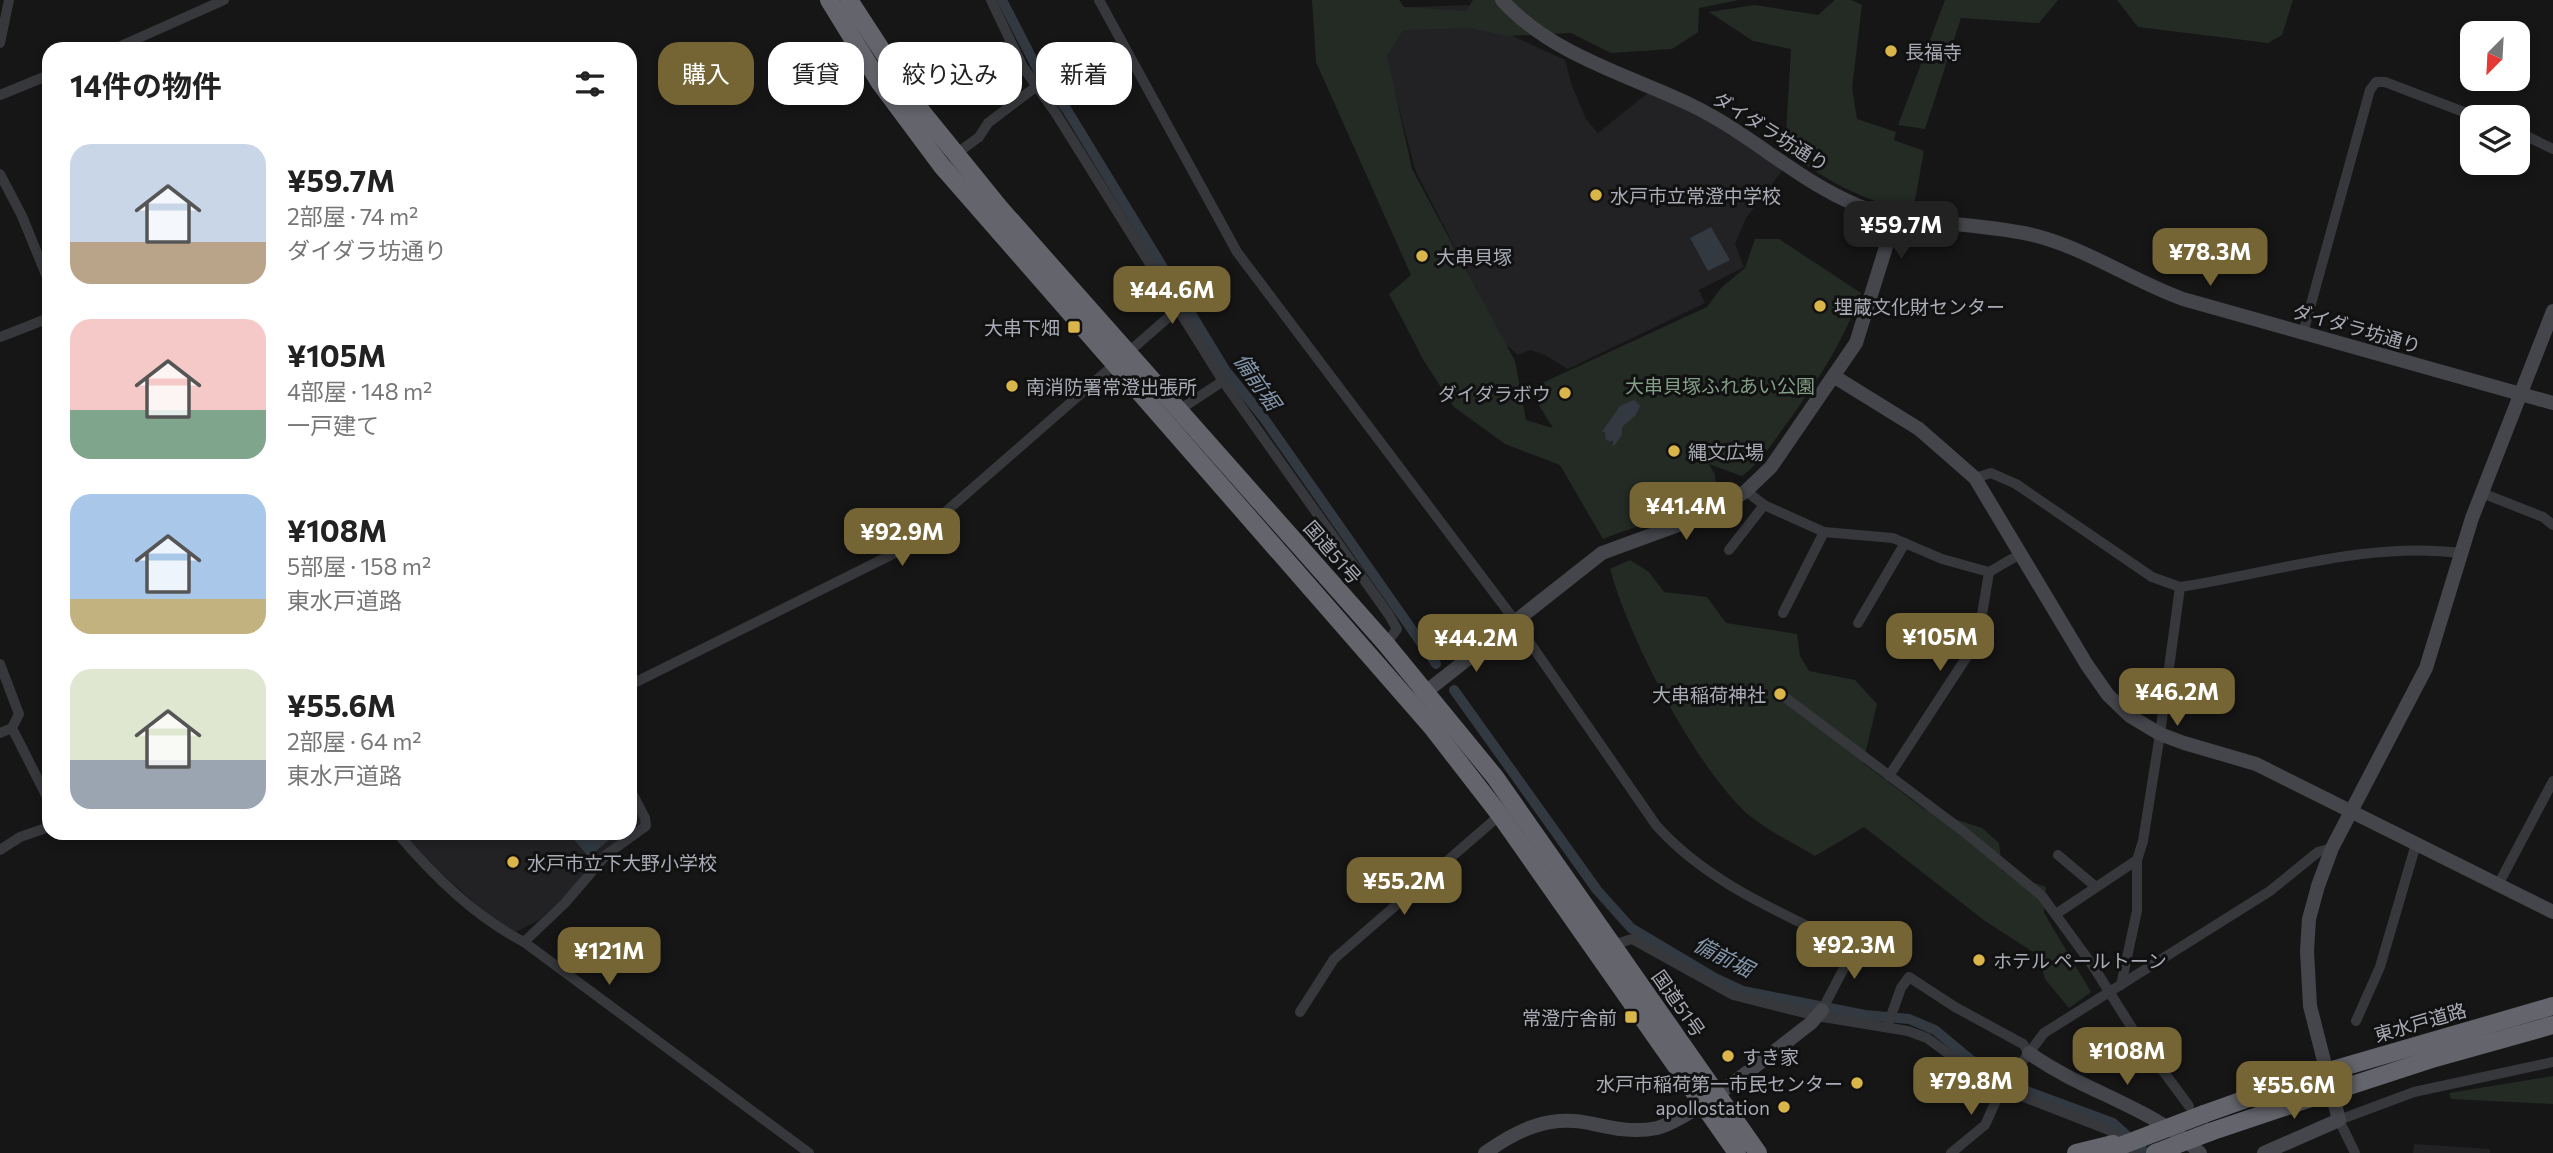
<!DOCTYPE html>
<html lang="ja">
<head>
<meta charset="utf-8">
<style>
	:root { --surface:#fff; --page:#f6f6f6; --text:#222; --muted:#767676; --accent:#756434 }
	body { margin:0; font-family:Commissioner,"Noto Sans JP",sans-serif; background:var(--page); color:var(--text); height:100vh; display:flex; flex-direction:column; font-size:26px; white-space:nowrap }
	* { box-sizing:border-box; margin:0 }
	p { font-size:23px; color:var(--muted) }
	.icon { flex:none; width:38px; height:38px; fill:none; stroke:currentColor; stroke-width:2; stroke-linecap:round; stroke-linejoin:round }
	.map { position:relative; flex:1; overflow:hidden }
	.side { position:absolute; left:42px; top:42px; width:595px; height:798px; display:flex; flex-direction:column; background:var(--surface); border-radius:21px; box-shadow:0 4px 10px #0003 }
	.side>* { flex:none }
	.top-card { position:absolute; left:658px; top:42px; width:665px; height:63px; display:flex; gap:14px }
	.needle { width:46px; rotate:204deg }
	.controls { position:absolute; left:2460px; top:21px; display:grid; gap:14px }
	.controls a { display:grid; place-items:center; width:70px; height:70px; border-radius:14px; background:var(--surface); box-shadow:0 4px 10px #0003; font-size:35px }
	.price { position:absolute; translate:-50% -60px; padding:0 16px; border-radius:14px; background:var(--accent); color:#fff; font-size:23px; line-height:46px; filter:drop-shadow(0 2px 4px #0008) }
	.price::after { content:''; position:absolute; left:50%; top:42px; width:21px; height:16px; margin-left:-10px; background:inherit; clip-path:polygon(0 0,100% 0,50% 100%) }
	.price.on { background:#222; color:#fff }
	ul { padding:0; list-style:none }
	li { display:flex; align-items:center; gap:21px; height:175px; padding:0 28px }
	li span { display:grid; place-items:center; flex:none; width:196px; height:140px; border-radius:21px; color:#555 }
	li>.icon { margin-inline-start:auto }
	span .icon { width:84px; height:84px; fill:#fffc; stroke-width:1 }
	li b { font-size:30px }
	h2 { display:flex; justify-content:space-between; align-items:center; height:84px; padding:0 28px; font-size:30px }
	.pill { padding:0 24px; border-radius:21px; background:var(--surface); box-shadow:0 4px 10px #0003; font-size:24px; line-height:63px }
	.pill.on { background:var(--accent); color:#fff }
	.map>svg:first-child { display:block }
</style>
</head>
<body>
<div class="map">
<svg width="2553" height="1153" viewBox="0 0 2553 1153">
	<rect width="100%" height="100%" fill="#161617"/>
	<!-- built -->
	<g fill="#222224">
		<path d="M1467,5L1506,33L1565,60L1572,86L1586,119L1598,133L1649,92L1697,113L1785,167L1746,218L1735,244L1744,267L1699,290L1705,303L1568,369L1545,355L1530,350L1518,355L1504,343L1416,172L1388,68L1385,34L1387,8Z"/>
		<path d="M630,799L642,822L639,828L539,920L516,932L495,921L440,872L402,833H630Z"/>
		<path d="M2414,1144L2490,1149V1153H2413Z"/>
	</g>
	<!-- green -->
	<g fill="#242b25">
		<path d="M1312,0H1399L1404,7L1466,11L1473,0H1739L1699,8L1698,32L1672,49L1611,53L1571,33L1507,36L1470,28L1403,30L1387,56L1412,169L1515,361L1526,420L1553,428L1529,389L1707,307L1721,288L1745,268L1755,239H1779L1861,293C1843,342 1820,377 1790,419C1774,440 1763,460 1742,476L1709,464L1715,475L1718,502C1680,516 1641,523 1603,539L1560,465L1505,444L1454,407L1424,361L1389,294L1411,275L1316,62Z"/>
		<path d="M1835,0H1851L1862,5L1852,88L1857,119L1896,132L1894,140L1924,151L1913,211C1858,200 1831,182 1785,151L1791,49L1753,41L1709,12L1755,5L1818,15Z"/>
		<path d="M1945,0H2058L2039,23L1961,18L1925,129L1898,125Z"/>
		<path d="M2117,0H2293L2282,35L2268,43L2138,27Z"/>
		<path d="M1630,560L1649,572L1664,592L1707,597L1726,623L1797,634L1800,656L1809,671L1855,680L1877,704L1863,763L1924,809L1982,828L1999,843L2002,871L2046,887L2044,913L2091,992L2069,1008L2045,979L2038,955L1985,921L1864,827L1815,856C1792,842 1762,828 1743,810C1691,758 1630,640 1610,569Z"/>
		<path d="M2553,1076V1104L2451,1099L2449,1093Z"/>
	</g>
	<!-- water -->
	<g fill="#323940">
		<path d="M1711,227L1730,260L1708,271L1690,238Z"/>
		<path d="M1634,400L1640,406L1635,416L1622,427V435L1613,447V440L1608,442L1609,439L1606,441L1605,432H1602L1620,406Z"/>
		<path d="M573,833H617L589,857L570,835Z"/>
	</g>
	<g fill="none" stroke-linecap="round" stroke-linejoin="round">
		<!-- canal -->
		<g stroke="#323940" stroke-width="10">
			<path d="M1002,0L1041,76L1067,110L1226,371L1263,417L1436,664"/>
			<path d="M1454,690L1597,890L1631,928L1715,978L1743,991L1865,1015L1909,1019L1935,1030L1988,1074L2013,1086L2113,1123L2146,1153"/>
		</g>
		<!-- street -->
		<g stroke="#37383c" stroke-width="10">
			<path d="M991,0L1023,67L1055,112L1223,381L1389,615L1397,629L1386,644"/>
			<path d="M1099,0L1237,252L1510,614L1656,825C1708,884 1785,914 1854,949L1822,1010"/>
			<path d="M0,43L9,0"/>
			<path d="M114,49L224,0"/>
			<path d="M0,95L49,75"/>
			<path d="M2518,132L2553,149"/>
			<path d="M956,154L979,137L988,123L1037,86"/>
			<path d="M0,174L22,216L49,282"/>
			<path d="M2303,333L2370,90L2376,82H2385L2477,117"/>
			<path d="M0,337L49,318"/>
			<path d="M1179,410L1223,381"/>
			<path d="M1975,478L1991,473L2016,484L2152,577L2180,587C2272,573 2367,541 2461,553"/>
			<path d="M1746,491L1764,505L1824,532L1893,538L1942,559L1989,572L2022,553"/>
			<path d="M2482,493L2543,517L2553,525"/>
			<path d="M1729,550L1764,505"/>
			<path d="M1783,613L1824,532"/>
			<path d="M1858,623L1905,543"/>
			<path d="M0,664L19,714L12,728L0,733"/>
			<path d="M630,685L903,549L1179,308"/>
			<path d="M1786,698L1963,831L2042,896L2093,966L2137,1036L2189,1106"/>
			<path d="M12,728L49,801"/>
			<path d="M1889,776L1983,632L1981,621L1989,572"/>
			<path d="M397,833C433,875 474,916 524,942L809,1153"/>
			<path d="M0,850L20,837L49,827"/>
			<path d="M2058,855L2096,887"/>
			<path d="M2498,885L2553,781"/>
			<path d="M2056,914L2137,860"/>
			<path d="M524,942L565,903L607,854L646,826L645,818L630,789"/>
			<path d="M1613,945L1632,939L1733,995L1817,1016L1908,1031L1927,1038L1988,1083L2109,1130L2134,1153"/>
			<path d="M2121,985L2137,911V860L2143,841L2160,734L2180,587"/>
			<path d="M1300,1012L1334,959L1500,815"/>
			<path d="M2356,1021L2380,967L2416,844"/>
			<path d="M1887,1027L1901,988L1909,977L1955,1007L2023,1044L2029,1053"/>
			<path d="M1951,1153L1985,1125L2001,1090L2044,1033L2270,891L2318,852L2332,848"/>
			<path d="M2355,1153L2339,1120L2414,1092L2553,1062"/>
		</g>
		<!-- secondary -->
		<g stroke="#45464b" stroke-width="14">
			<path d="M1502,0C1552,55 1626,74 1691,105C1750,133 1799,182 1859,206C1910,226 1982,222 2037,236C2089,250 2133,281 2183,299L2553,403"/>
			<path d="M1835,377L1919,429L1975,478L2087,665L2108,695L2130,716L2160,734L2184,743L2256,764L2553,912"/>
			<path d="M1413,702L1602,553L1714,512L1746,491L1771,467L1856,343L1896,215"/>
			<path d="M2029,1053C2083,1092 2151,1106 2200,1153"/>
			<path d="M1485,1153C1517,1130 1548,1115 1589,1123C1612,1128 1633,1133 1657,1128C1693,1119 1778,1048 1811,1023L1822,1010"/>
			<path d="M2264,1153L2339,1120L2310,1006L2307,951L2309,919L2318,886L2332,848L2426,668L2472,518L2553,311"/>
		</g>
		<!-- highway -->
		<g stroke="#64656c" stroke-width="18">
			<path d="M829,0L880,83L941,165L1431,726L1500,815L1737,1153"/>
			<path d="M849,0L922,112L999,207L1386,644L1495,777L1758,1153"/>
			<path d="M2336,1069L2553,1006"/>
			<path d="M2343,1088L2435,1058L2553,1025"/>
			<path d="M2204,1114L2302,1079"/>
			<path d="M2210,1132L2308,1099"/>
		</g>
		<!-- highway-bridge -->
		<g stroke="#64656c" stroke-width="18">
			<path d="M2302,1079L2336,1069"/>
			<path d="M2308,1099L2343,1088"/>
			<path d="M2076,1153L2113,1144"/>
			<path d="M2102,1153L2204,1114"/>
			<path d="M2155,1153L2210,1132"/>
		</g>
	</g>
	<!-- markers -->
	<g fill="#dab54a" stroke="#111112" stroke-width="2.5">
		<circle cx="1891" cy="51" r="7"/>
		<circle cx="1596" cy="195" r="7"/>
		<circle cx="1422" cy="256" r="7"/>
		<circle cx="1820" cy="306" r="7"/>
		<rect x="1067" y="320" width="14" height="14" rx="3.5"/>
		<circle cx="1012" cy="386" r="7"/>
		<circle cx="1565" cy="393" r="7"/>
		<circle cx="1674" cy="451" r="7"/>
		<circle cx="1780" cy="694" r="7"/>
		<circle cx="513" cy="862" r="7"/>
		<circle cx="1979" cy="960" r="7"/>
		<rect x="1624" y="1010" width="14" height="14" rx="3.5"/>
		<circle cx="1728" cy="1056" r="7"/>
		<circle cx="1857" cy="1083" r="7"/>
		<circle cx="1784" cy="1107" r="7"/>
	</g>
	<g text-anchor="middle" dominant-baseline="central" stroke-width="6" stroke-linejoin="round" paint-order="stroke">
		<!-- poi labels -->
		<g font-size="19" fill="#a9acb5" stroke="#111112" text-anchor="start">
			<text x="1905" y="51">長福寺</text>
			<text x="1610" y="195">水戸市立常澄中学校</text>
			<text x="1436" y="256">大串貝塚</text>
			<text x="1834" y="306">埋蔵文化財センター</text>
			<text x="1060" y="327" text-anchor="end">大串下畑</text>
			<text x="1026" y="386">南消防署常澄出張所</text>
			<text x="1551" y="393" text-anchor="end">ダイダラボウ</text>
			<text x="1688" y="451">縄文広場</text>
			<text x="1766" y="694" text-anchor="end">大串稲荷神社</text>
			<text x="527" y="862">水戸市立下大野小学校</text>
			<text x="1993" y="960">ホテル ペールトーン</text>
			<text x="1617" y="1017" text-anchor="end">常澄庁舎前</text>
			<text x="1742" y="1056">すき家</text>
			<text x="1843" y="1083" text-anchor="end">水戸市稲荷第一市民センター</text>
			<text x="1770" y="1107" text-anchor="end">apollostation</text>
		</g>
		<!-- street labels -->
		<g font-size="19" fill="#a9acb5" stroke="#111112">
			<text transform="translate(1771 131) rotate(32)">ダイダラ坊通り</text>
			<text transform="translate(2357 328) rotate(16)">ダイダラ坊通り</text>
			<text transform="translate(1333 552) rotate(49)">国道51号</text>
			<text transform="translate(1679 1003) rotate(55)">国道51号</text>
			<text transform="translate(2420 1022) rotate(-16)">東水戸道路</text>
		</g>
		<!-- park labels -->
		<g font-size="19" fill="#839e86" stroke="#111112">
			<text x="1720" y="385">大串貝塚ふれあい公園</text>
		</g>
		<!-- water labels -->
		<g font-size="21" font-style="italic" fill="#8597ac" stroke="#111112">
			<text transform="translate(1258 381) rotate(55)">備前堀</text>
			<text transform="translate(1724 956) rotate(27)">備前堀</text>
		</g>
	</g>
</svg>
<div class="controls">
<a><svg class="needle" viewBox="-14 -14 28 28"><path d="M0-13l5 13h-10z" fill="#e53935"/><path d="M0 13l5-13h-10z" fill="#767676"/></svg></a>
<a><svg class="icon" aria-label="layers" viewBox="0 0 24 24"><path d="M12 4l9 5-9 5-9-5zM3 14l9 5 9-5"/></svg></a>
</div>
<b class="price on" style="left:1901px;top:261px">¥59.7M</b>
<b class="price" style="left:2210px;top:288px">¥78.3M</b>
<b class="price" style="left:1172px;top:326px">¥44.6M</b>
<b class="price" style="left:1686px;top:542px">¥41.4M</b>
<b class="price" style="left:902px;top:568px">¥92.9M</b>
<b class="price" style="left:1940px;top:673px">¥105M</b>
<b class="price" style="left:1476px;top:674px">¥44.2M</b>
<b class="price" style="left:2177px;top:728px">¥46.2M</b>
<b class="price" style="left:1404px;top:917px">¥55.2M</b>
<b class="price" style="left:1854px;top:981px">¥92.3M</b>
<b class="price" style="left:609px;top:987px">¥121M</b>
<b class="price" style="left:2127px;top:1087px">¥108M</b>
<b class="price" style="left:1971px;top:1117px">¥79.8M</b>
<b class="price" style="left:2294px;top:1121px">¥55.6M</b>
<div class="top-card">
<a class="pill on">購入</a>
<a class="pill">賃貸</a>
<a class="pill">絞り込み</a>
<a class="pill">新着</a>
</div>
<section class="side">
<h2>14件の物件<svg class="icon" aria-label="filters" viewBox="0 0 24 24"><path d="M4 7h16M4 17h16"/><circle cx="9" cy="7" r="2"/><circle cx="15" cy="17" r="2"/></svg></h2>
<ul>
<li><span style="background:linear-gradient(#c9d6e8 70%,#b9a48a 0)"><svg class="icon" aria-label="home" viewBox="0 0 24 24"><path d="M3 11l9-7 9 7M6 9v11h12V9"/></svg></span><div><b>¥59.7M</b><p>2部屋 · 74 m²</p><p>ダイダラ坊通り</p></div></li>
<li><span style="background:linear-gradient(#f6c9c9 65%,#7fa58c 0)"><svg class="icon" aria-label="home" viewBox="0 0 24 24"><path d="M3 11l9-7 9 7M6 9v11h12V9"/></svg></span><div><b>¥105M</b><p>4部屋 · 148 m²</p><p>一戸建て</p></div></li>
<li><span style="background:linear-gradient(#a9c7e8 75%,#c2b280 0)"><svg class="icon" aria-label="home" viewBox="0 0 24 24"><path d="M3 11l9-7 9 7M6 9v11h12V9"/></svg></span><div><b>¥108M</b><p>5部屋 · 158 m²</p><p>東水戸道路</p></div></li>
<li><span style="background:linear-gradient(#dfe7d0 65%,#9aa5b1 0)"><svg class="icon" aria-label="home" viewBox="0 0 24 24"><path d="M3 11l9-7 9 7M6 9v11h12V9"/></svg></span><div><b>¥55.6M</b><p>2部屋 · 64 m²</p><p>東水戸道路</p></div></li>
</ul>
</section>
</div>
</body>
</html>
